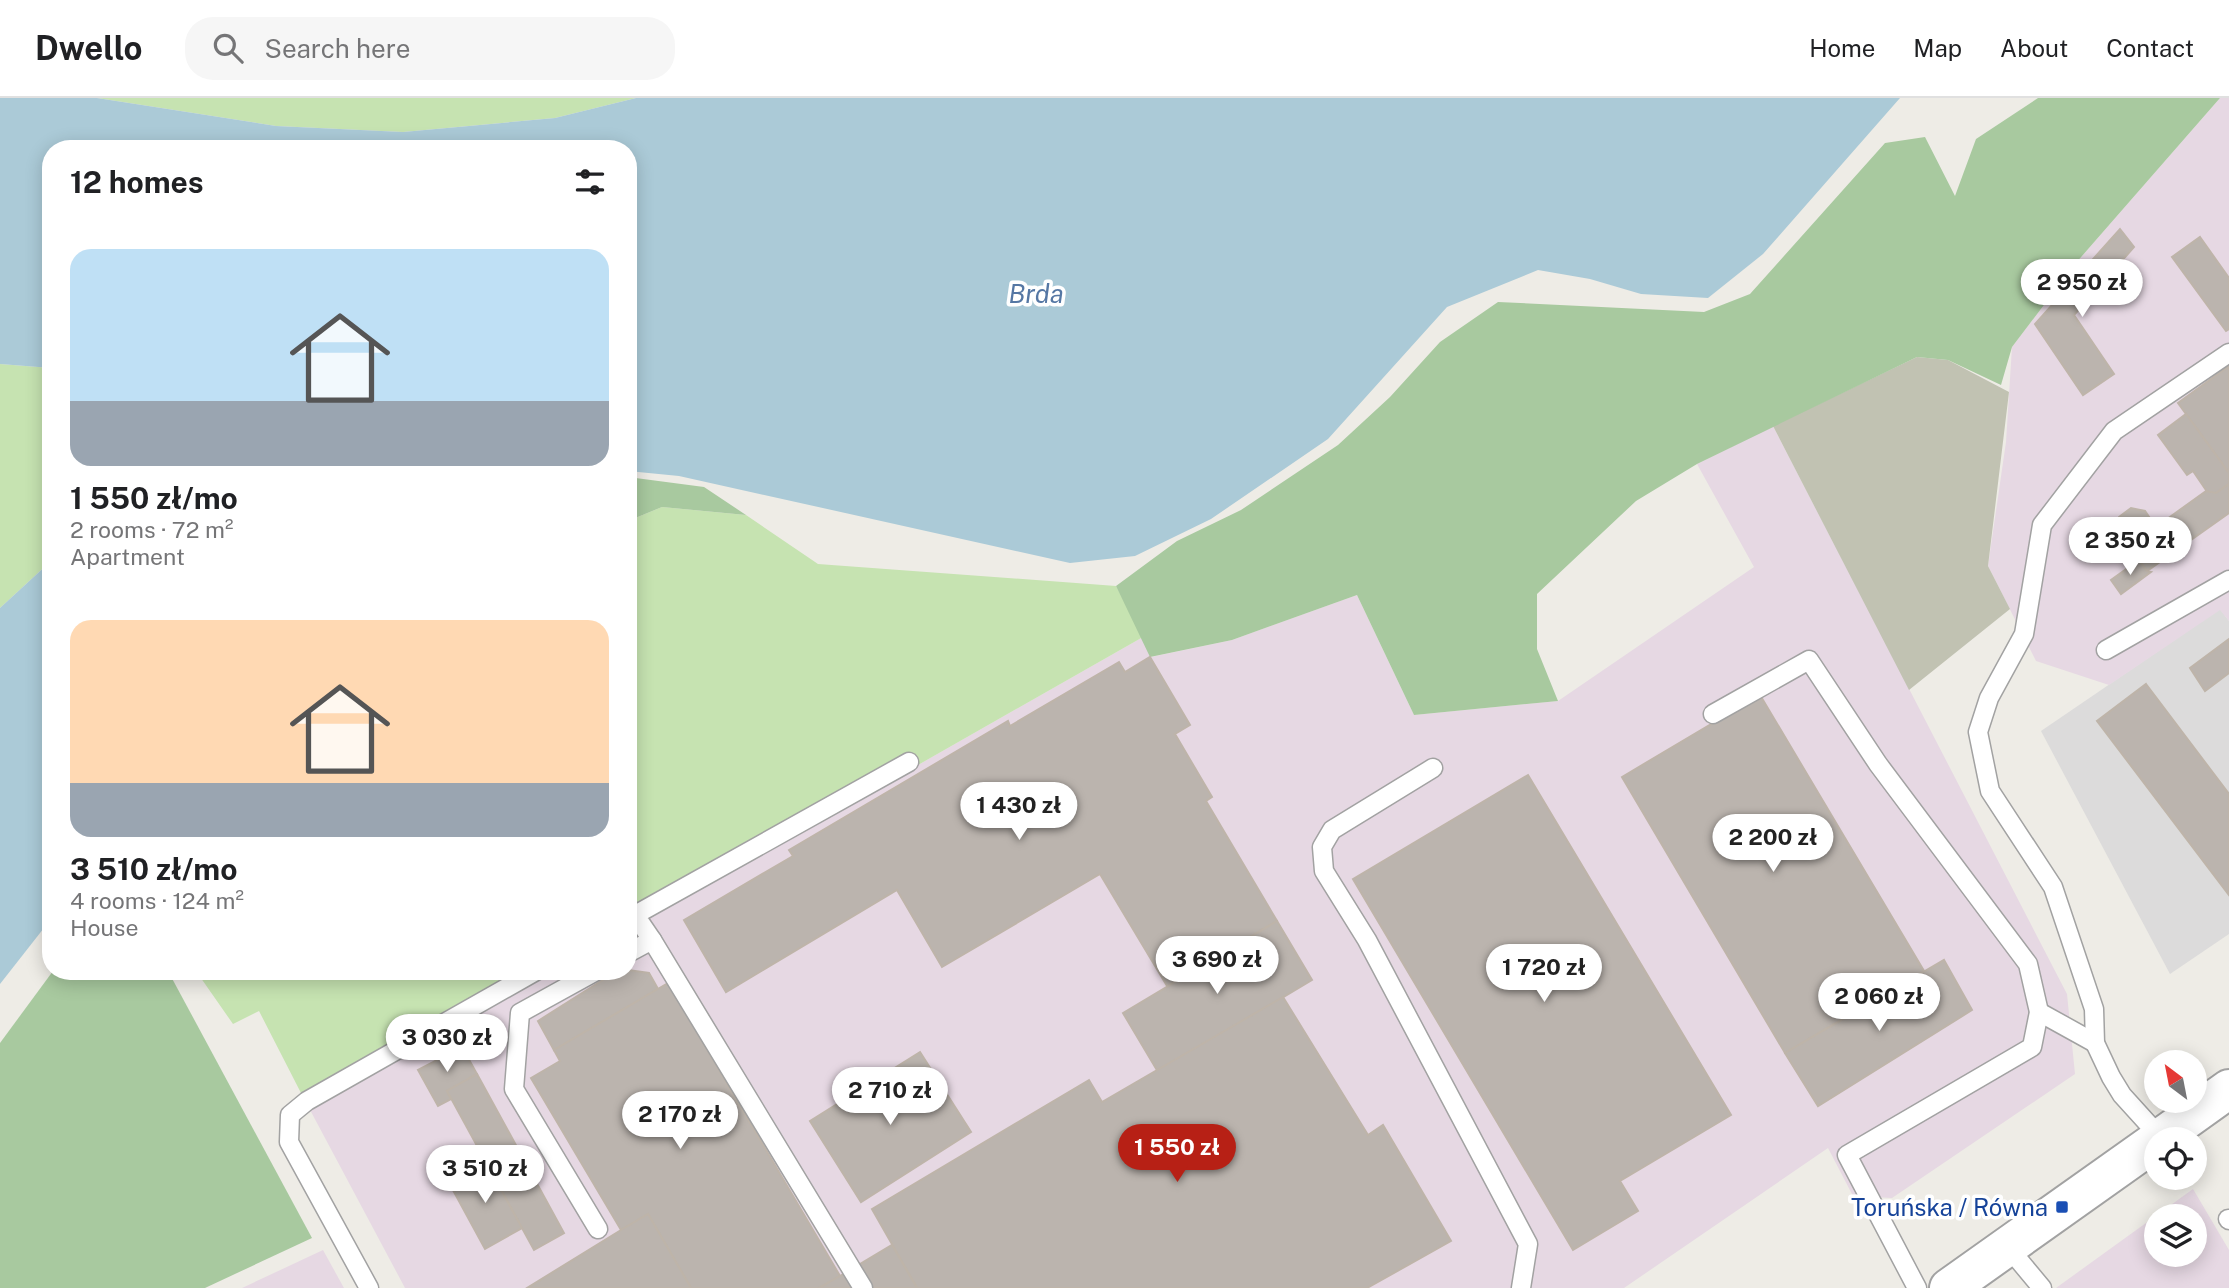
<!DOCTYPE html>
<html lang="en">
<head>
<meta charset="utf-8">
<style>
	:root { --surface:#fff; --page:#f6f6f6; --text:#202124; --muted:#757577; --line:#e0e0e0; --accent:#b72015 }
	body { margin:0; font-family:"Public Sans",sans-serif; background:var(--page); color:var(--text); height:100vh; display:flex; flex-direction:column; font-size:26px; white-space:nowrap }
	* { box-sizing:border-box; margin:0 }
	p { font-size:23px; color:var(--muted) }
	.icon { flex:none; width:38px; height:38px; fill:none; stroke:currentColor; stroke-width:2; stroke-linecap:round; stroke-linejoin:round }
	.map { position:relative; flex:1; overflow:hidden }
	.sheet { position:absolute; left:42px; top:42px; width:595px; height:840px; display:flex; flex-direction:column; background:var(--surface); border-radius:28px; box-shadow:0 4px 18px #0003 }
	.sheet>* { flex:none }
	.needle { width:46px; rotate:328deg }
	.tools { position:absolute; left:2144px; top:952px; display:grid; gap:14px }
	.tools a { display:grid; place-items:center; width:63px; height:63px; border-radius:50%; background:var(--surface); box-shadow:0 4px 18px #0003; font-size:35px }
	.price { position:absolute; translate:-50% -60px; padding:0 16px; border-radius:24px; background:#fff; color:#222; font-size:23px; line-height:46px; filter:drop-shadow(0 2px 4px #0008) }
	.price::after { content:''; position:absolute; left:50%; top:42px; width:21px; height:16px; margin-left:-10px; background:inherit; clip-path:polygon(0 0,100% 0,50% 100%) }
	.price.active { background:var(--accent); color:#fff }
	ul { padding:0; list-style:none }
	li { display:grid; align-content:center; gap:14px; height:371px; padding:0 28px }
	li span { display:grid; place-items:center; height:217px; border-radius:21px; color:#555 }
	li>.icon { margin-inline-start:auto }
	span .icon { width:126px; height:126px; fill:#fffc; stroke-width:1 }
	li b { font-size:30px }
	h2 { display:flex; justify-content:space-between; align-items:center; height:84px; padding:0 28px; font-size:30px }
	header { display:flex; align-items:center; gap:42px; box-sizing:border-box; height:98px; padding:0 35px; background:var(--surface); border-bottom:2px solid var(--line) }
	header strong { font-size:33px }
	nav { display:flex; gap:38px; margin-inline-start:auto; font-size:24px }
	.search { width:490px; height:63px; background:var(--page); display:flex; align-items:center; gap:18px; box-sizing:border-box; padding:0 24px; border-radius:28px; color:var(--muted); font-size:26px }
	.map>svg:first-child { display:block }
</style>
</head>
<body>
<header>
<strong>Dwello</strong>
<div class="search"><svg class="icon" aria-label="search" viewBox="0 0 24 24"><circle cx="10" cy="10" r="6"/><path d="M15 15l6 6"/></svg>Search here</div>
<nav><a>Home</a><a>Map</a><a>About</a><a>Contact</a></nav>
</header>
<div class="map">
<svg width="2229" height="1190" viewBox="0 0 2229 1190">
	<rect width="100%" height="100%" fill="#eeece6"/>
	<!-- residential -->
	<path fill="#dcdbdb" d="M2220,511L2229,523V836L2170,876L2041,633Z"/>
	<!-- industrial -->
	<g fill="#e6d8e3" fill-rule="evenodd">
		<path d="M2220,0H2229V523L2220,512L2109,587L2036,563L1988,468L2006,344L2012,249L2075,166Z"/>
		<path d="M1773,328L2067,896L2075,976L1892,1100L1853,1098L1828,1050L1624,1190H405L309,1010L555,873H628V832L1143,539L1151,559L1232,542L1357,497L1414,617L1558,603L1754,469L1697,366Z"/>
		<path d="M2193,1091L2229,1152V1190H2056ZM2194,1118V1157H2156V1118Z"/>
		<path d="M323,1152L344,1190H242Z"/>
	</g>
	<!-- construction -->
	<path fill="#c1c2b2" d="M1917,259L1948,262L2009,294L1988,468L2010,511L1909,592L1773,328Z"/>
	<!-- grass -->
	<g fill="#c6e3b1">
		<path d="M97,0H636L555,20L403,34L276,28Z"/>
		<path d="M0,266L51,270V463L0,510Z"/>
		<path d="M662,409L746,417L818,466L1116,488L1143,539L628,832V423Z"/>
		<path d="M196,873H518L301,995L259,913L233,926Z"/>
	</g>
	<!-- forest -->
	<g fill="#a8c99f">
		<path d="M2038,0H2220L2075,166L2012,249L2001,287L1948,262L1917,259L1697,366L1636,403L1537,496V551L1558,603L1414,617L1357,497L1232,542L1150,559L1116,488L1177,443L1241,412L1338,347L1390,299L1440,244L1498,204L1704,214L1750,196L1885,45L1925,39L1955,98L1976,41Z"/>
		<path d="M628,379L704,389L746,417L662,409L628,423Z"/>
		<path d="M53,873H168L312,1140L205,1190H0V945Z"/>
	</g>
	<!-- water -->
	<g fill="#abcad7">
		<path d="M0,0H97L276,28L403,34L555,20L636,0H1900L1763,156L1708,200L1641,196L1590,181L1538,172L1447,209L1328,341L1211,421L1135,458L1070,465L679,378L628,373V51H51V270L0,266Z"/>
		<path d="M51,463V821L0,886V510Z"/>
	</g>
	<!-- building -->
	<g fill="#bbb4ae" stroke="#beb4a9" stroke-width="2">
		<path d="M2120,131L2134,149L2074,217L2114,276L2083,297L2035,226Z"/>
		<path d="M2200,139L2229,180V231L2226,233L2172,159Z"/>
		<path d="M2229,268V375L2178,305Z"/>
		<path d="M2186,316L2229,375V386L2216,395H2208L2193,373L2187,377L2158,337Z"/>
		<path d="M2229,386V415L2147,473L2118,433L2119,419L2131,410L2145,413L2156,429L2206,393L2216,395Z"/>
		<path d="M2139,462L2147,473L2151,474L2121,496L2111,482Z"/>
		<path d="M2229,541V575L2205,593L2190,570Z"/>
		<path d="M1150,559L1190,627L1175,636L1212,699L1206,703L1277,823L1167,888L1100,776L942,869L897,792L726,894L684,822L793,758L789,752L1008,623L1010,628L1119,564L1125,574Z"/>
		<path d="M2146,586L2229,696V797L2097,623Z"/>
		<path d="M1760,597L1924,873L1785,955L1622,679Z"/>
		<path d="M1528,677L1731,1017L1620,1083L1638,1113L1573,1152L1353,781Z"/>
		<path d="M1277,823L1312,882L1158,974L1123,915Z"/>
		<path d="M1944,862L1972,912L1818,1008L1785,955Z"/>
		<path d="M628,872L649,875L658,891L554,952L538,923L617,873Z"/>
		<path d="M668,885L840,1178L819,1190H691L648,1116L621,1132L531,980L560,963L554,952Z"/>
		<path d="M1283,899L1368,1037L1383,1027L1451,1143L1367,1190H917L872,1111L1089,982L1102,1004Z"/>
		<path d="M462,949L477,976L447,993L451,1001L438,1008L418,972Z"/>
		<path d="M920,954L971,1034L861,1104L810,1023Z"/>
		<path d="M477,976L564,1135L534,1152L447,993Z"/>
		<path d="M485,1063L522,1130L485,1151L448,1083Z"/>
		<path d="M648,1116L691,1190H527L621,1132Z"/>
		<path d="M892,1147L917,1190H819L840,1178Z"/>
	</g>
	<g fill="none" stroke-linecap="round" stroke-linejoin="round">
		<!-- service casing -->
		<g stroke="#a2a2a2" stroke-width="21">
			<g id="service">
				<path d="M2106,552L2229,482"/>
				<path d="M1713,616L1809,562L1878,666L2028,866L2039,914L2032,949L1847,1057L1917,1190"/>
				<path d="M1433,670L1332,732L1322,749L1324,773L1367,842L1528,1146L1521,1190"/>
				<path d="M652,842L635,817L909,664"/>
				<path d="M628,855L652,842L863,1190"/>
				<path d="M596,873L520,915L514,991L598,1131"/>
				<path d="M2039,914L2095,945"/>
				<path d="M2161,1040L2122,997L2111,979L2095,945L2094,911L2053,789L1990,693L1978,634L1989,600L2024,536L2042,427L2114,333L2229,255"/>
				<path d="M2228,1121L2229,1122"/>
				<path d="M2007,1148L2042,1190"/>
				<path d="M369,1190L289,1044L290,1017L307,1003L536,873"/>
			</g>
		</g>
		<!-- tertiary casing -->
		<g stroke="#a2a2a2" stroke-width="42">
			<g id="tertiary">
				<path d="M2159,1041L2229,991"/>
				<path d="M1949,1190L2156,1043"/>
			</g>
		</g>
		<!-- service -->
		<use href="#service" stroke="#fff" stroke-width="18"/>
		<!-- tertiary -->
		<use href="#tertiary" stroke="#fff" stroke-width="38"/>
	</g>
	<!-- markers -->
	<rect fill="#1a4fb4" stroke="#fff" stroke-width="2.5" x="2055" y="1102" width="14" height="14" rx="3.5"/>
	<g text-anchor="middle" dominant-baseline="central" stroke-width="7" stroke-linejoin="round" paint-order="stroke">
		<!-- transit labels -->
		<g font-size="24" fill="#164399" stroke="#fff" text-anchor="end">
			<text x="2048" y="1109">Toruńska / Równa</text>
		</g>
		<!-- water labels -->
		<g font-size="26" font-style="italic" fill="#5577a4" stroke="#fff">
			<text x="1036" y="195">Brda</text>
		</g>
	</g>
</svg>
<div class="tools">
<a><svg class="needle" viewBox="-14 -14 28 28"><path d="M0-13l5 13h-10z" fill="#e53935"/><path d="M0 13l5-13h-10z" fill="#757577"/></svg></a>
<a><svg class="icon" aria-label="locate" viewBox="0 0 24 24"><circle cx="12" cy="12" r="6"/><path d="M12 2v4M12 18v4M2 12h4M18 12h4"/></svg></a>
<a><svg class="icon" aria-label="layers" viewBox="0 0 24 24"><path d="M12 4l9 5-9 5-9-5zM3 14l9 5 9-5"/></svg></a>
</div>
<b class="price" style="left:2082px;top:221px">2 950 zł</b>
<b class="price" style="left:2130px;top:479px">2 350 zł</b>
<b class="price" style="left:1019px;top:744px">1 430 zł</b>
<b class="price" style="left:1773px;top:776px">2 200 zł</b>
<b class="price" style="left:1217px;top:898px">3 690 zł</b>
<b class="price" style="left:1544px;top:906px">1 720 zł</b>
<b class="price" style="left:1879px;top:935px">2 060 zł</b>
<b class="price" style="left:447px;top:976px">3 030 zł</b>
<b class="price" style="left:890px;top:1029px">2 710 zł</b>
<b class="price" style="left:680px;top:1053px">2 170 zł</b>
<b class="price active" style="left:1177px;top:1086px">1 550 zł</b>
<b class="price" style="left:485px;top:1107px">3 510 zł</b>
<section class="sheet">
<h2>12 homes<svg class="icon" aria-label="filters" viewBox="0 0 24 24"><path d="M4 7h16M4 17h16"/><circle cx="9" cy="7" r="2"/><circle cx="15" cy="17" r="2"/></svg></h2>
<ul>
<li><span style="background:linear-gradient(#bfe0f5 70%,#9aa5b1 0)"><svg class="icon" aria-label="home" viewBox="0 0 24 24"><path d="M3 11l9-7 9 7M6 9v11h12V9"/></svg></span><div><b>1 550 zł/mo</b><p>2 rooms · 72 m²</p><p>Apartment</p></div></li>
<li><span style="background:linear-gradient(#ffd9b3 75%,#9aa5b1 0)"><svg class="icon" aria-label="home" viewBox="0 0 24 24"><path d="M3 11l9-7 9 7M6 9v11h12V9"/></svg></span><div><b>3 510 zł/mo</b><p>4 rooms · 124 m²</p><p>House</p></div></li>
</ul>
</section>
</div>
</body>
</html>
